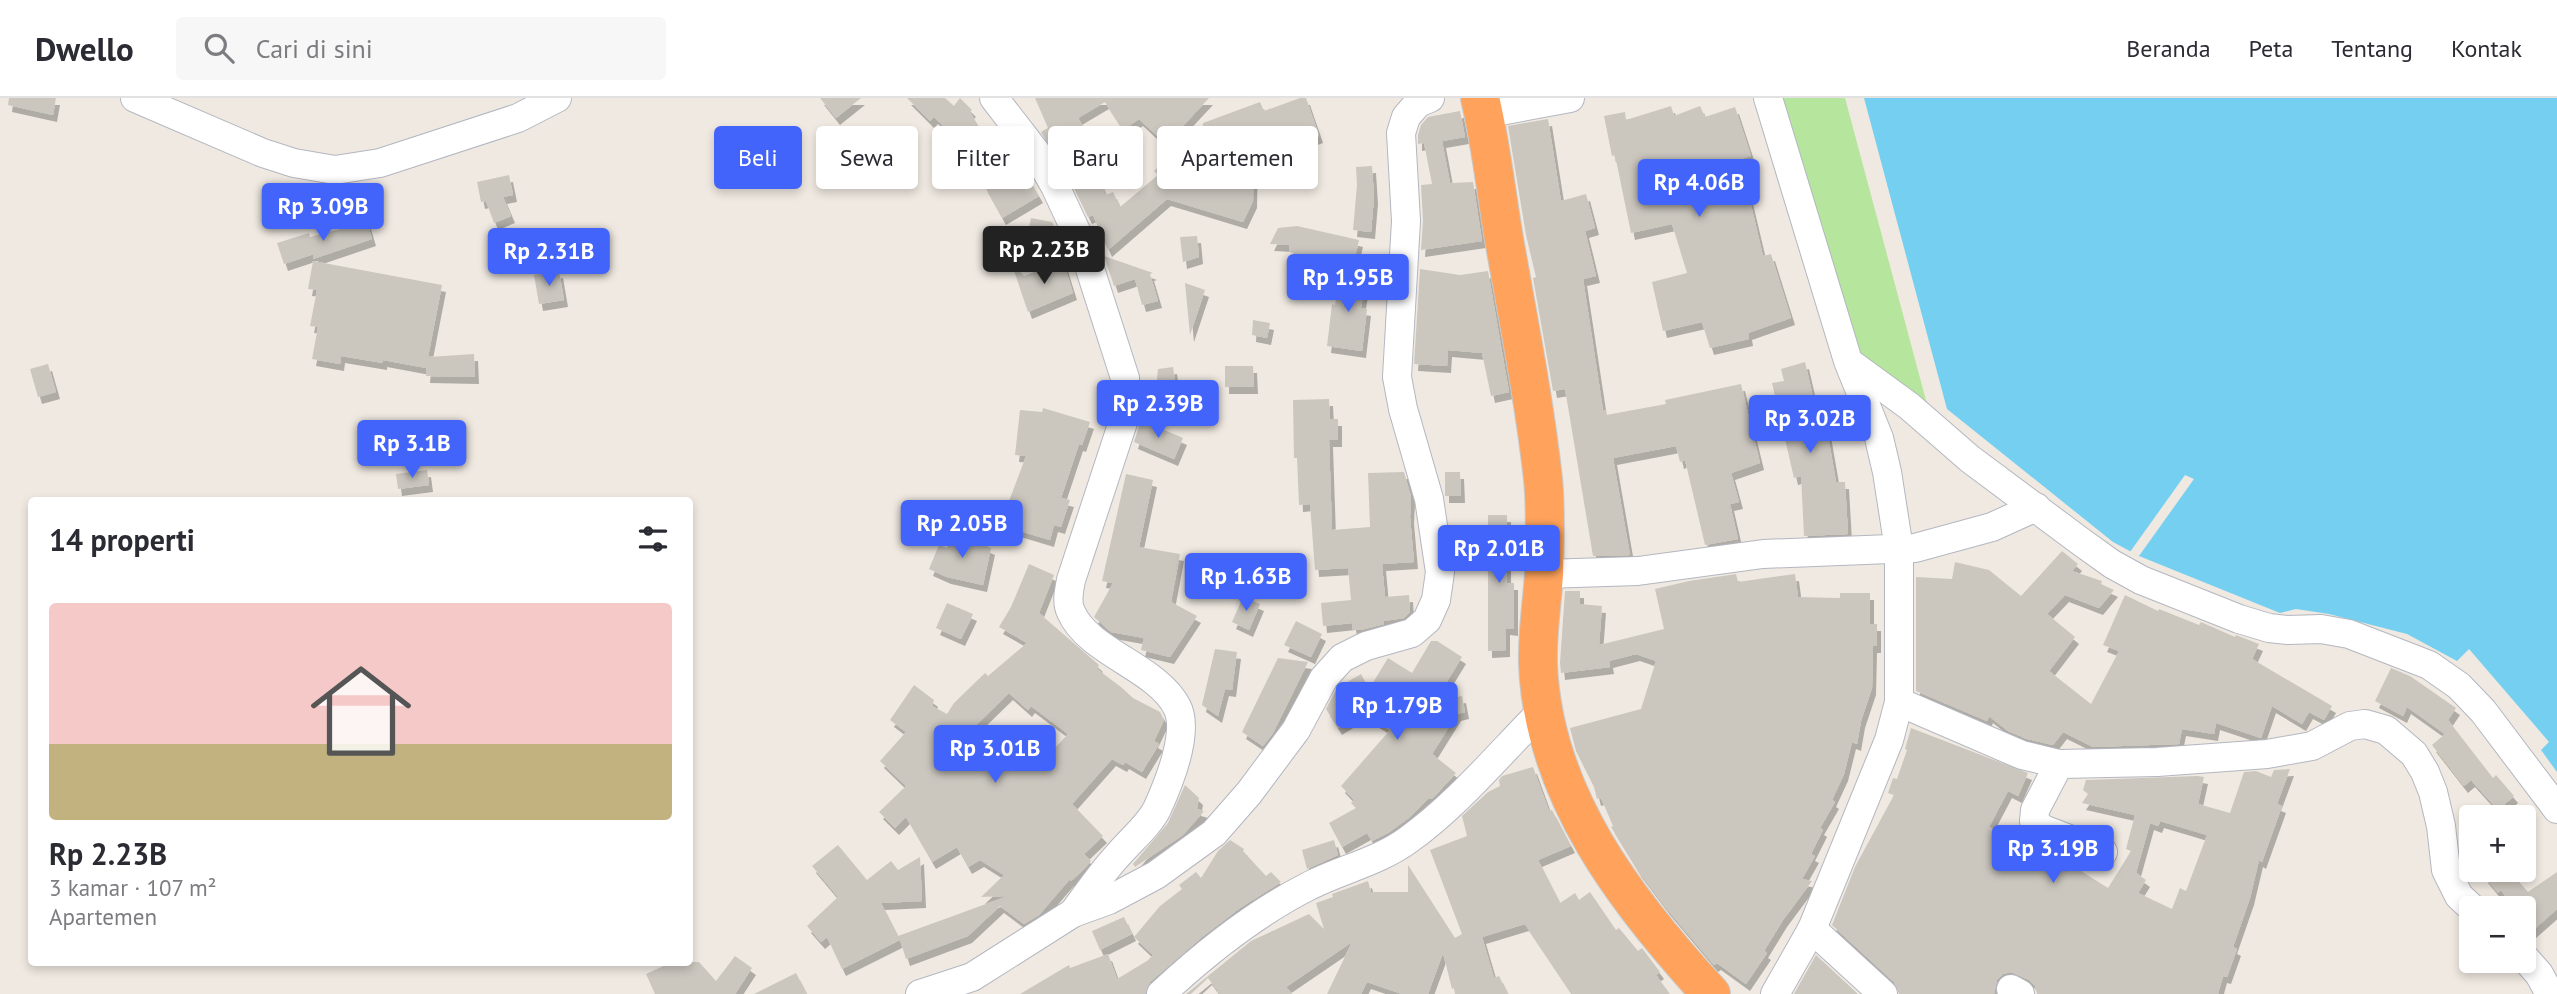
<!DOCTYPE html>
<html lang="id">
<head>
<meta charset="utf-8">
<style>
	:root { --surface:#fff; --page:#f7f7f7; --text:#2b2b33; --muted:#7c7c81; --line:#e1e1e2; --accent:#4264fb }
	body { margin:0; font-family:"PT Sans",sans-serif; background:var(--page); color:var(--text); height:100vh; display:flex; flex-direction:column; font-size:26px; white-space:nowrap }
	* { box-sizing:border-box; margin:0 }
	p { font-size:23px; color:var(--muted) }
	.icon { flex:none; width:38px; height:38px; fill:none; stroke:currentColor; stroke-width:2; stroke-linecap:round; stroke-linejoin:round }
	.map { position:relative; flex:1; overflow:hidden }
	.drawer { position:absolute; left:28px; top:399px; width:665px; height:469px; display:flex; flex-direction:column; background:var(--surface); border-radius:7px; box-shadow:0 4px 10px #0003 }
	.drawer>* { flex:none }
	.guide { position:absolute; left:714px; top:28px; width:665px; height:63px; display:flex; gap:14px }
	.buttons { position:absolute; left:2459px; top:707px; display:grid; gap:14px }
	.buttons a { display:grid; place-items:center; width:77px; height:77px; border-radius:7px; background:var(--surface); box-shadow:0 4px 10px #0003; font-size:35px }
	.price { position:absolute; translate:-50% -60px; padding:0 16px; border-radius:7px; background:var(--accent); color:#fff; font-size:23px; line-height:46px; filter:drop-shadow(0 2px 4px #0008) }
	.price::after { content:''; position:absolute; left:50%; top:42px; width:21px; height:16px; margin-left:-10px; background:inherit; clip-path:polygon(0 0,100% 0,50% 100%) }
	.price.on { background:#222; color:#fff }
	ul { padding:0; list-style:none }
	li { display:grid; align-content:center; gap:14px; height:371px; padding:0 21px }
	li+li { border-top:2px solid var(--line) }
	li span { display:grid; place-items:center; height:217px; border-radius:7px; color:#555 }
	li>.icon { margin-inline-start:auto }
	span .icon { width:126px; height:126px; fill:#fffc; stroke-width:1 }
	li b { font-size:30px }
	h2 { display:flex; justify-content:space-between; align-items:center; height:84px; padding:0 21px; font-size:30px }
	.tag { padding:0 24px; border-radius:7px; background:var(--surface); box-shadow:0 4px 10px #0003; font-size:24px; line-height:63px }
	.tag.on { background:var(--accent); color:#fff }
	header { display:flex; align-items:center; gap:42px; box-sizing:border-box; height:98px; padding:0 35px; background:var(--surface); border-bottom:2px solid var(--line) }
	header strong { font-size:33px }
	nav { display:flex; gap:38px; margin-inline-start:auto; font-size:24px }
	.search { width:490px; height:63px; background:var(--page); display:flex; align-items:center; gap:18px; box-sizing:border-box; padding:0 24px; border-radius:7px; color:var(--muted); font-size:26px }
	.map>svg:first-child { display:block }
</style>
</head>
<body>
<header>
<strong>Dwello</strong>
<div class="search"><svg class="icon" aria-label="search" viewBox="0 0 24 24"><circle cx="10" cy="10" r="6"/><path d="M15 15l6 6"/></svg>Cari di sini</div>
<nav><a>Beranda</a><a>Peta</a><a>Tentang</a><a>Kontak</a></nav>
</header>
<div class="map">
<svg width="2557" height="896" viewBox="0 0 2557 896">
	<defs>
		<filter id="shadow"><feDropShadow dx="4" dy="7" stdDeviation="0" flood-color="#0004"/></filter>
	</defs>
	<rect width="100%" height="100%" fill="#efe9e1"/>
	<!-- green -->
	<path fill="#b6e59e" d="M1772,0H1845L1931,321L1859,268Z"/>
	<!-- water -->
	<path fill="#75cff0" d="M1864,0H2557V674L2541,652L2549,644L2469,551L2457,563L2407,536L2329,516L2296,511L2280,515L2139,458L2113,444L1947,311Z"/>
	<!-- pier -->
	<path fill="#efe9e1" d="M2185,377L2194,381L2139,458L2130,454Z"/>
	<!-- building -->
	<g fill="#cbc7bf" fill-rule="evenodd" filter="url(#shadow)">
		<path d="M9,0H56L53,17L8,7Z"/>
		<path d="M820,0H861L836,20Z"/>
		<path d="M907,0H945L954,8L960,0L972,12L970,14L999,62L1009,56L1024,84L1029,81L1039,98L1002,120L988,95L972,56L970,57L963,46L934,19L930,23Z"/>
		<path d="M1035,0H1209L1166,46L1139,21L1123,32L1105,4L1078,20L1086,34L1083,36L1095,54L1089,58L1106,97L1113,94L1120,109L1158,77L1154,73L1169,58L1197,86L1203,25L1260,4L1264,13L1300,0H1306L1319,38L1289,49L1285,39L1254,51L1253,103L1243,124L1167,101L1108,152L1093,117L1088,119L1069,80L1041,34L1048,30Z"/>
		<path d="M1671,8L1674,18L1700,8L1705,19L1735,9L1751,58L1740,61L1763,158L1771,156L1791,220L1748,235L1749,241L1710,250L1702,224L1663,233L1652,184L1687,175L1672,126L1631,135L1615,57L1612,58L1604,18L1625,14L1626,22Z"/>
		<path d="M1460,13L1465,39L1442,43L1450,85L1473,84L1482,143L1421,152L1423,122L1421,87L1432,86L1424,45L1418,46V37L1421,27L1428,19Z"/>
		<path d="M1548,21L1561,103L1586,96L1595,130L1585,133L1596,178L1583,181L1603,312H1605L1606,317L1666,306L1665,302L1741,286L1760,365L1731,375L1739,404L1730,406L1738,441L1705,447L1685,362L1680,364L1676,348L1613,360L1630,457L1593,458L1565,291L1553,293L1533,180L1536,179L1526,137L1508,28Z"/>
		<path d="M1372,68L1374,99L1371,134L1353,132L1357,87L1356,69Z"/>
		<path d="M509,77L513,97L503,99L511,118L494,125L486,103L481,104L477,84Z"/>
		<path d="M1031,120L1052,124L1068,156L1025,148Z"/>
		<path d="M367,124L372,141L313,161L314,156L284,166L277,145L309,135L310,139Z"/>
		<path d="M1297,128L1359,142L1351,176L1294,161L1295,156L1290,154L1289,147L1270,146L1278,130Z"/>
		<path d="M1197,138L1199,159L1183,164L1180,139Z"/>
		<path d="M1104,158L1153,175L1150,176L1158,203L1142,207L1135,181L1114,188Z"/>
		<path d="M313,163L442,187L428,259L474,256L475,279L426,278L427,267L426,270L383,262V265L341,258L340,266L312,261L318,229L310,228L317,192L308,191Z"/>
		<path d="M1063,163L1073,195L1028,214L1011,164L1024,178Z"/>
		<path d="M1420,171L1460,177L1488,173L1509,294L1491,298L1482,255L1448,252L1447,268L1414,266Z"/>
		<path d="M559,173L564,202L539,206L534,177Z"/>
		<path d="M1340,175L1366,179L1361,210L1367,211L1362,253L1327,248L1332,206L1335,207Z"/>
		<path d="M1185,185L1205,192L1190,237Z"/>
		<path d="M1253,222L1270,225L1267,240L1252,237Z"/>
		<path d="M1805,264L1821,334L1827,332L1836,384H1845L1848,436L1804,438L1801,378L1794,380L1772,285L1784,283L1781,271Z"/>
		<path d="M48,266L56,294L38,299L30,271Z"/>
		<path d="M1225,268H1253L1254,289H1225Z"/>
		<path d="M1173,269L1176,290L1175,304L1155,302L1158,271Z"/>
		<path d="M1329,301L1330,321H1338V342H1329L1332,432L1370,429L1368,375L1404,374L1411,399L1410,419L1414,464L1382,466L1385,499L1409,497L1410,514L1404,520L1384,523V526L1365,531L1353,532L1352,525L1323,528L1321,505L1351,502L1348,470L1315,472L1310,406L1299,407L1297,360H1294L1293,302Z"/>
		<path d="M1043,310L1090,324L1082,347L1079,346L1061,400L1070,402L1061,429L1054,427L1050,442L1000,427L1026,358L1015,357L1020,312L1042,314Z"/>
		<path d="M1141,322L1183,340L1174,361L1134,344Z"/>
		<path d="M427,372L429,387L398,391L396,376Z"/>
		<path d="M1445,374H1460L1461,398H1445Z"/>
		<path d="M1126,376L1153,382L1139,449L1180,456L1171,504L1197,518L1170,559L1141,552L1144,540L1111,534L1094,519L1113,485L1102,483Z"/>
		<path d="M1488,417H1507V485H1514V531L1506,530V552L1488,553Z"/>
		<path d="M953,434L991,450L983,487L947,479L929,471L939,447L947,450Z"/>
		<path d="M2062,453L2078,466L2072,473L2102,483L2101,486L2114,492L2099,510L2065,497L2047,516L2075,539L2049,573L2091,606L2119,553L2103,547L2125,497L2158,513L2159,511L2199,527L2201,524L2235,539L2236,537L2259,546L2252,561L2332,608L2324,622L2309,614L2302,626L2272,608L2261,640L2216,625L2214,636L2182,631L2179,646L2093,649L2063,634L2053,647L2027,641L2008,633L1989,618L1987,623L1916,593V479L1952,481L1955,464L1989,472L2021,498Z"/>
		<path d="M1029,466L1054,477L1039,515L1099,567L1097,571L1121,589L1133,600L1160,614L1164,622L1154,643L1159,646L1142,674L1125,664L1123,667L1112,661L1072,706L1103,738L1084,756L1091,763L1084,771L1071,783L1070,781L1039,817L1024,826L1000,808L968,838L906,861L900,842L842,871L827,839L821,844L807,828L838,799L812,768L838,747L867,782L891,763L898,772L920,759L922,803L881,805L898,838L1008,798L981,799L1004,777L980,762L968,769L957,749L932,764L906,719L895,730L879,714L906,688L880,663L906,634L890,622L914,587L934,602L932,608L947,616L954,605L985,575L988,578L1027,545L999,529L1011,509ZM1009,595L1028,612L1031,608L1068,636L1039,667L1020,647L1007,660L974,629Z"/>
		<path d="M1736,476L1738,484L1795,476L1798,499L1840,500V495H1870V526H1877V548H1873L1872,590L1861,623L1857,646L1852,644L1844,676L1832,702L1835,704L1820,730L1823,732L1811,756L1815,758L1802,781L1812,783L1783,822L1764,853L1767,855L1746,886L1717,865L1714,867L1666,810L1638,773L1611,729L1613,728L1601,700L1597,701L1594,689L1576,653L1570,630L1641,611L1656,563L1636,556L1609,563L1610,569L1561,575L1560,565L1565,493H1580V506L1602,508L1599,547L1664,531L1655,491L1689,483Z"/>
		<path d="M1243,499L1260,506L1249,532L1232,524Z"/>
		<path d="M947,505L973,516L961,541L936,530Z"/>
		<path d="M1296,523L1322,536L1311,559L1284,547Z"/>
		<path d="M1431,543H1437L1462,559L1435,603L1462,598L1465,614L1457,616L1432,656L1456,675L1433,700L1428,701L1410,719L1388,735L1372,743L1367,735L1342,749L1329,725L1356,710L1351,705L1354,702L1341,688L1390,632L1362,615L1338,630L1326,611L1337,590L1361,576L1369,591L1388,560L1412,575Z"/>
		<path d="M1215,551L1237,554L1232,592L1225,591L1218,618L1202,607Z"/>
		<path d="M1278,560L1308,564L1273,635L1263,648L1242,634Z"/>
		<path d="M2391,570L2410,578L2456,610L2448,622L2493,680L2496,677L2514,698L2498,712L2471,682L2464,688L2432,647L2445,636L2407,609L2403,618L2375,603Z"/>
		<path d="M1911,630L2028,675L2018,698L2008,693L1989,729L2038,753L2041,748L2056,754L2054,756L2108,790L2131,753L2126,751L2135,717L2082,705L2088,696L2083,692L2086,682L2198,678L2204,679L2198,706L2230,715L2244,674L2256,673L2271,679L2274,672L2290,671L2277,706L2282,708L2262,764L2259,762L2250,800L2233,849L2237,851L2227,879L2223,878L2218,896H2037L2035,888L2029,882L2011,874L2003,876L1997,882L1994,896H1899L1894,884L1832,827L1855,769L1894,697L1888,695L1893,680L1897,681L1907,652L1905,651ZM2160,723L2207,737L2186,793L2180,790L2172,811L2138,795L2146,782L2136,775L2150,725L2158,728Z"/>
		<path d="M1533,669L1549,713L1552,712L1571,748L1538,762L1560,805L1575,795L1579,802L1590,794L1616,832L1619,830L1638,853L1642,850L1660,874L1656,877L1670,896H1572L1525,826L1482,839L1494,880L1499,878L1508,896H1455L1454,890L1452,891L1443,855L1428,896H1402L1367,884L1361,896H1327L1352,844L1286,889L1292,896H1220L1208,880L1191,896H1186L1251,843L1309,816L1324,831L1316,805L1333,799L1332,796L1368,783L1371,794H1408V767L1455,840L1462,836L1430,752L1467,738L1462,718L1488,694L1500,688L1499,682L1502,678Z"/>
		<path d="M1185,687L1199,700L1197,711L1204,713L1183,737L1135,769L1133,766L1168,725Z"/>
		<path d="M1230,742L1244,751L1243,753L1266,778L1271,774L1281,784L1240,810L1202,839L1150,884L1145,896H1020L1069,867L1070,870L1108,856L1117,881L1147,863L1153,857L1134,839L1160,808L1182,791L1179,787L1196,774L1201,780L1218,753Z"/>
		<path d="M1334,742L1338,757L1307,771L1302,752Z"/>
		<path d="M2492,772H2509L2528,794L2557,774V811L2531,834L2524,826V810H2505L2511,806L2501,792L2498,795L2484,778Z"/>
		<path d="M1124,819L1132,836L1100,852L1092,833Z"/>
		<path d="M1816,857L1858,896H1794Z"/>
		<path d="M735,858L752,870L735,896H655L646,876L672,864H699L716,883Z"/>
		<path d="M796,875L807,896H754Z"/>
	</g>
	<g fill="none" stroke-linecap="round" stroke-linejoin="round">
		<!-- minor casing -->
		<g stroke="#b4b7c1" stroke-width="30">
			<g id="minor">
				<path d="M135,0L263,55L294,65L335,72L380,65L518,20L557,0"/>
				<path d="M994,0L1035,53L1055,88L1082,146L1125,280L1124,321L1071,482C1069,493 1066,504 1071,514C1088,554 1158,570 1177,609C1190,634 1168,687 1157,711C1149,727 1131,742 1119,756C1102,774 1088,795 1073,815"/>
				<path d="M1768,0L1848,263L1879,340L1887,374L1899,451V604L1889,642L1812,831L1775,896"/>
				<path d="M1484,16L1570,0"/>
				<path d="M1850,265L1909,308L1970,361L2080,443L2112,466L2141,482L2239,521L2269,530L2288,532L2321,531L2349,536L2429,567L2459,588L2483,613L2557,711"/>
				<path d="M1544,476L1638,473L1763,456L1915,450L1992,429L2036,409"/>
				<path d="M1899,604L2022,657L2059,666L2157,664L2267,656L2312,648L2350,628L2365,626L2386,632L2414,656L2425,674L2433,694L2441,728L2446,772L2459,798L2472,810"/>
				<path d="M2059,666L2035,712L2034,723L2043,731L2103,754"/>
				<path d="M1812,831L1883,896"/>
				<path d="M2524,859L2539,876L2550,896"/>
				<path d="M2011,891L2020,896"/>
				<path d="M920,896L972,879L1073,815L1109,802L1156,777L1214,735L1249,695L1296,632L1324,580L1342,560L1366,548L1412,535L1427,522L1436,502L1440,474L1429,401L1403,311L1397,279L1406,123L1401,35L1406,19L1418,5L1430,0"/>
				<path d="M1161,896C1204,856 1254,816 1307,789C1339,772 1378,764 1408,742C1458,706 1499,656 1542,613"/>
			</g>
		</g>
		<!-- highway casing -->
		<g stroke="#c9c9c9" stroke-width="40">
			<path id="highway" d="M1480,0C1491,46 1496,94 1504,141C1518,221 1534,300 1543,381C1546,411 1545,446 1544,476C1542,506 1537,535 1538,566C1543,696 1626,804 1711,896"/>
		</g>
		<!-- minor -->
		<use href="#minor" stroke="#fff" stroke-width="28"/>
		<!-- highway -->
		<use href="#highway" stroke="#ffa35c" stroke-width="38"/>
	</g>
</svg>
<div class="buttons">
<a>+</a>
<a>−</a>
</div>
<b class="price" style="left:1699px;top:121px">Rp 4.06B</b>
<b class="price" style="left:323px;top:145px">Rp 3.09B</b>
<b class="price on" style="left:1044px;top:188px">Rp 2.23B</b>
<b class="price" style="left:549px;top:190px">Rp 2.31B</b>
<b class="price" style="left:1348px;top:216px">Rp 1.95B</b>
<b class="price" style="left:1158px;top:342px">Rp 2.39B</b>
<b class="price" style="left:1810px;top:357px">Rp 3.02B</b>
<b class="price" style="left:412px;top:382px">Rp 3.1B</b>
<b class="price" style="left:962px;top:462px">Rp 2.05B</b>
<b class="price" style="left:1499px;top:487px">Rp 2.01B</b>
<b class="price" style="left:1246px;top:515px">Rp 1.63B</b>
<b class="price" style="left:1397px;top:644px">Rp 1.79B</b>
<b class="price" style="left:995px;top:687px">Rp 3.01B</b>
<b class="price" style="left:2053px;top:787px">Rp 3.19B</b>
<div class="guide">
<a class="tag on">Beli</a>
<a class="tag">Sewa</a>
<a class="tag">Filter</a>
<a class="tag">Baru</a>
<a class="tag">Apartemen</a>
</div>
<section class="drawer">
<h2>14 properti<svg class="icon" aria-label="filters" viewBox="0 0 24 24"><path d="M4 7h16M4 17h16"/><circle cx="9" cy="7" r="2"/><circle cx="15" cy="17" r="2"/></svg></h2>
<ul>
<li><span style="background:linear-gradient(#f6c9c9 65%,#c2b280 0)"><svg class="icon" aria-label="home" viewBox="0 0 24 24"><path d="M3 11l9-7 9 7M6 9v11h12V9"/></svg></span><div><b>Rp 2.23B</b><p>3 kamar · 107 m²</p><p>Apartemen</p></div></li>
</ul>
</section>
</div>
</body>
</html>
